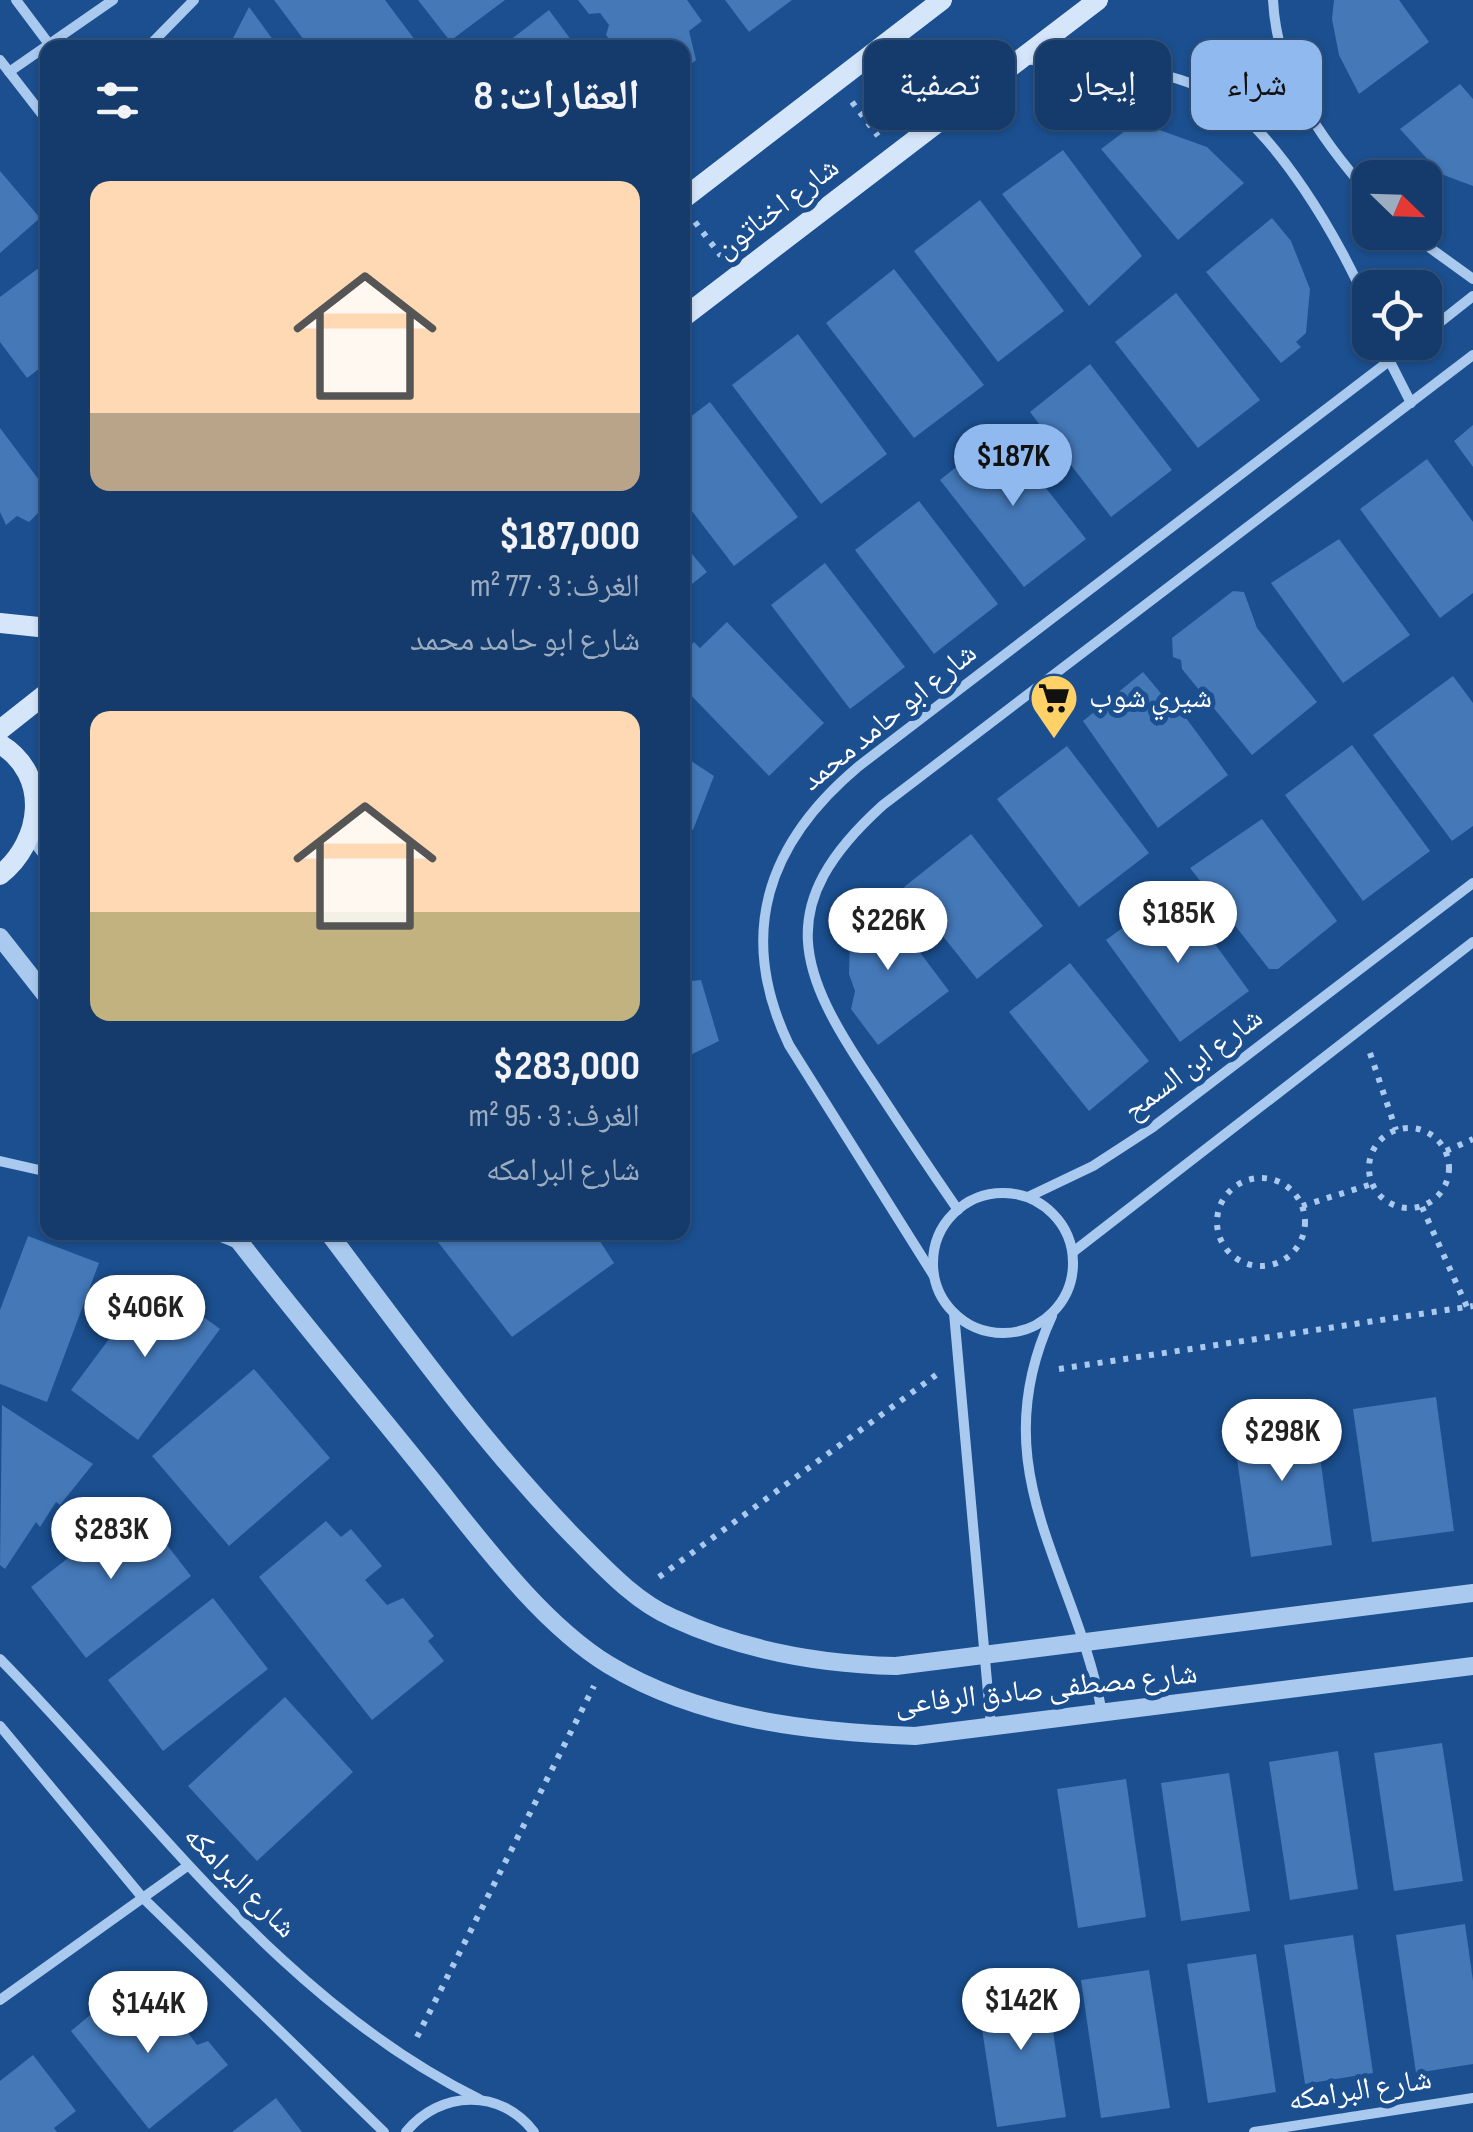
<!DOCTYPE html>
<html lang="ar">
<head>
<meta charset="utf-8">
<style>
	:root { --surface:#143b6b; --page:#214673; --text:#f1f3f6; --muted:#9dadc1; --line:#33557e; --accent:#90b9f0 }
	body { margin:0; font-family:"Sofia Sans Condensed","Noto Naskh Arabic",sans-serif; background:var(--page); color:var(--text); direction:rtl; height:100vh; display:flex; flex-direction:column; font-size:38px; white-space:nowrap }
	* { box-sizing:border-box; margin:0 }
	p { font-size:32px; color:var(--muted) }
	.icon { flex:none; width:55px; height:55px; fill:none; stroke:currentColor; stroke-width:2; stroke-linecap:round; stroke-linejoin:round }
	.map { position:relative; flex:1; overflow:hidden; direction:ltr }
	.panel { position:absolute; left:40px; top:40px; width:650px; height:1200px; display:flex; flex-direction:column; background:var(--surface); border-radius:20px; box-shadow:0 2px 8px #0004,0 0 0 2px var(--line); direction:rtl }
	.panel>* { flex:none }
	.top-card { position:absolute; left:720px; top:40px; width:602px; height:90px; direction:rtl; display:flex; gap:20px }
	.needle { width:65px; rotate:113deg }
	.buttons { position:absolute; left:1352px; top:160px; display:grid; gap:20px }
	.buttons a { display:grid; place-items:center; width:90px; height:90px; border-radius:20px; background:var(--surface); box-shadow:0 2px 8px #0004,0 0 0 2px var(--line); font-size:50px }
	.price { position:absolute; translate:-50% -85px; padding:0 22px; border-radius:35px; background:#fff; color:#222; font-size:32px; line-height:65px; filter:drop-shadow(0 2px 5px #0008) }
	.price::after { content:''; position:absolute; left:50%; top:60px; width:30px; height:22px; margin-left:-15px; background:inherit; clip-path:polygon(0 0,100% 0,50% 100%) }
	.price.current { background:var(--accent); color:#111 }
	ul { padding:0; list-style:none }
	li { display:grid; align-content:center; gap:20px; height:530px; padding:0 50px }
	li span { display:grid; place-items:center; height:310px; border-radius:20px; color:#555 }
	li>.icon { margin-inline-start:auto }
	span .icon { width:180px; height:180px; fill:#fffc; stroke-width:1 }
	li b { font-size:42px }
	h2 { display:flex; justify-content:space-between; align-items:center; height:120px; padding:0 50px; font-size:42px }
	.pill { padding:0 35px; border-radius:20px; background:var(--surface); box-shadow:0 2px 8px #0004,0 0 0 2px var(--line); font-size:35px; line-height:90px }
	.pill.current { background:var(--accent); color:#111 }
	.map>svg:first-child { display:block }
</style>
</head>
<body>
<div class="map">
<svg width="1473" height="2132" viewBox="0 0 1473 2132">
	<rect width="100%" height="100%" fill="#1b4f8f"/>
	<!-- building -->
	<g fill="#4478b7">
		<path d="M274,0H385L421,48H310Z"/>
		<path d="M418,0H505L450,41Z"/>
		<path d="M578,0H687L702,21L689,31L696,60L682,71V48H616L606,35L609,25L600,13L589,14Z"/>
		<path d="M725,0H792L749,32Z"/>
		<path d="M1334,0H1399L1429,42L1359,94L1339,55L1332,19Z"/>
		<path d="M249,7L279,48H228Z"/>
		<path d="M549,10L577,48H500Z"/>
		<path d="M1460,84L1473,99V186L1441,174L1400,129Z"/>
		<path d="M1137,122L1207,147L1244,183L1178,240L1101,149Z"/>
		<path d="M1063,150L1142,256L1089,306L1002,194Z"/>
		<path d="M0,171L40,218L0,253Z"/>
		<path d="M980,200L1064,311L998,362L914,251Z"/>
		<path d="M1272,218L1291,241L1310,289L1306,333L1296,342L1301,347L1281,363L1206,272Z"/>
		<path d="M48,261V362L27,378L0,342V297Z"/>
		<path d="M894,269L984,385L914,438L826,323Z"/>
		<path d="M1176,293L1260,400L1198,448L1115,342Z"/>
		<path d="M798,334L887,454L821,504L732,385Z"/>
		<path d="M1090,364L1172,470L1111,517L1030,412Z"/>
		<path d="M710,402L798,517L734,566L682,498V423Z"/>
		<path d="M1473,425V467L1454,441Z"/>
		<path d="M0,428L48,492L38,503L40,511L29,522L17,516L6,525L0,512Z"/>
		<path d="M1001,431L1086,539L1024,587L940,480Z"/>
		<path d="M1427,459L1473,522V593L1440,618L1360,509Z"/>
		<path d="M919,501L998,604L934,654L855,550Z"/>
		<path d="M1339,539L1410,635L1343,683L1271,583Z"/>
		<path d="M682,542L707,572L682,592Z"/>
		<path d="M825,563L905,667L850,709L771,605Z"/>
		<path d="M1233,591L1244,592L1257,628L1317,702L1252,755L1182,669L1181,660L1173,657L1172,638Z"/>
		<path d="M727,622L824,723L769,776L682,686V653L694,642L700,648Z"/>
		<path d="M1143,672L1169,703H1175L1228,775L1158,828L1083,721Z"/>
		<path d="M1453,676L1473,703V826L1452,841L1373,735Z"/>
		<path d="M1352,745L1430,851L1363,901L1285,795Z"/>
		<path d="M1067,746L1149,853L1079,907L997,799Z"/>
		<path d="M682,755L714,776L693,830L682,826Z"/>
		<path d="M1262,819L1337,921L1278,969H1269L1190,868Z"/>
		<path d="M971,834L1043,926L977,979L904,887Z"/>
		<path d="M1175,889L1249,991L1180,1042L1106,940Z"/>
		<path d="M873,890L949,991L878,1045L851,1009L855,991L849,974L850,935Z"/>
		<path d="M1070,963L1149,1061L1089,1111L1009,1012Z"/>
		<path d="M701,980L719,1041L682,1059V982Z"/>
		<path d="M454,1232H594L614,1263L512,1337L438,1242Z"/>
		<path d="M28,1236L99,1263L47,1402L0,1384V1310Z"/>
		<path d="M153,1280L220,1329L138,1440L71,1390Z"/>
		<path d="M254,1369L330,1458L229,1546L152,1456Z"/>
		<path d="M1436,1397L1454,1531L1372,1542L1353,1409Z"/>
		<path d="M2,1405L93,1464L60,1505L56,1502L40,1527L36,1522L5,1569L0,1565Z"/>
		<path d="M1314,1412L1332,1545L1251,1557L1232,1424Z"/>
		<path d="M136,1505L191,1576L86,1658L31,1587Z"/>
		<path d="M326,1521L341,1537L351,1529L382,1566L365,1580L387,1605L403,1598L434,1636L428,1641L444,1661L372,1720L259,1577Z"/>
		<path d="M213,1598L268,1669L163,1751L108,1680Z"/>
		<path d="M285,1697L353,1772L257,1861L188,1786Z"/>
		<path d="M1442,1743L1463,1881L1394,1891L1374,1753Z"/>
		<path d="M1338,1751L1358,1889L1290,1900L1269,1762Z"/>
		<path d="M1229,1773L1250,1911L1181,1921L1161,1783Z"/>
		<path d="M1126,1779L1146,1917L1078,1928L1057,1789Z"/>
		<path d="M1465,1924L1473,1981V2064L1416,2073L1396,1935Z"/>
		<path d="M1353,1935L1373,2073L1305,2084L1284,1945Z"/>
		<path d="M1256,1954L1276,2092L1208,2103L1187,1964Z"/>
		<path d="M1149,1970L1170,2108L1101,2118L1081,1980Z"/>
		<path d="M1045,1979L1066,2117L997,2127L976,1990Z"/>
		<path d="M143,2000L172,2011L197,2045L208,2041L228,2065L149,2129L71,2031L100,2007Z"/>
		<path d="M33,2055L76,2111L54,2128L57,2132H0V2081Z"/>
		<path d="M276,2098L302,2132H232Z"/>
	</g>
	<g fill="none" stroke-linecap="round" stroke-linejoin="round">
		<!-- path -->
		<g stroke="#a9c9ee" stroke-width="6" stroke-dasharray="5 8" stroke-linecap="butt">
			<path d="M852,102L878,136"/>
			<path d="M695,222L721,256"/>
			<path d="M1370,1053L1396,1130"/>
			<circle cx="1409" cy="1168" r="40"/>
			<path d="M1446,1151L1473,1139"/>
			<circle cx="1261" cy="1222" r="44"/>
			<path d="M1302,1206L1372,1184"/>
			<path d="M1422,1207L1467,1307"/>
			<path d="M1059,1369L1473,1306"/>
			<path d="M659,1577L936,1375"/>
			<path d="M417,2037L594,1686"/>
		</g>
		<!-- minor -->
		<g stroke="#a9c9ee" stroke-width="10">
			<path d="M16,0L52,48"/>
			<path d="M1273,0C1277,78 1320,138 1370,195"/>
			<path d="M147,48L194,0"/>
			<path d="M1023,59C1084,66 1155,63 1210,92C1275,126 1343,245 1370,311"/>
			<path d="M0,60L48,122"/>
			<path d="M9,72L113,0"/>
			<path d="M1408,232L1473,279"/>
			<path d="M1425,334L1473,296"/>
			<path d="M1380,342L1411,403"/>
			<path d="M0,1161L48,1172"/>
			<circle cx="1003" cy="1263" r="70"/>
			<path d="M1028,1197L1093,1166L1153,1127L1473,883"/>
			<path d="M958,1210C929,1168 901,1126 873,1083C798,972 771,906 883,805L1473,355"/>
			<path d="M209,1232L236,1243"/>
			<path d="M1073,1252L1473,942"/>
			<path d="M934,1276L789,1045C736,934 767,843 859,766L1414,342"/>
			<path d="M954,1313L991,1726"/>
			<path d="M1052,1316C980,1471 1076,1568 1102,1713"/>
			<path d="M0,1659C153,1815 279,2000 479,2099"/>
			<path d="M0,1726L142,1897L384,2132"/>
			<path d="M0,2000L186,1867"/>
			<path d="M406,2132C440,2090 501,2088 534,2132"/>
			<path d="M1254,2132L1473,2098"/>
		</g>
		<!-- tertiary -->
		<g stroke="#a9c9ee" stroke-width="18">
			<path d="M32,833L48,854"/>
			<path d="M0,937L48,998"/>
			<path d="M232,1232C295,1314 362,1393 427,1474C478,1537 539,1622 609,1665C700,1720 811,1732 915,1736L1473,1666"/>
			<path d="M328,1232C407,1337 482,1442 573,1536C603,1566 634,1601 673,1618C742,1650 821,1664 896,1666L1473,1593"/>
		</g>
		<!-- secondary -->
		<g stroke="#d6e6fa" stroke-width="20">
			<path d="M682,200L942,0"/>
			<path d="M682,318L1098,0"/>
			<path d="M0,623L48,628"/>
			<path d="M0,730L48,692"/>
			<path d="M0,744C51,775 42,842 0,875"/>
		</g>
	</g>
	<!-- icons -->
	<defs>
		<g id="supermarket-pin" transform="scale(2.5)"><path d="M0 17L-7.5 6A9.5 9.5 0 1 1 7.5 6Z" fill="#ffd166" stroke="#1b4f8f"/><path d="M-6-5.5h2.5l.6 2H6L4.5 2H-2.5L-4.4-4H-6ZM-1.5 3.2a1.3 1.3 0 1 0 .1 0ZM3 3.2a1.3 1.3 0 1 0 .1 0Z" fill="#111"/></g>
	</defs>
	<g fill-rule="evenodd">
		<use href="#supermarket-pin" x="1054" y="698"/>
	</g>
	<g text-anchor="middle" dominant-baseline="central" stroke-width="10" stroke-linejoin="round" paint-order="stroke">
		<!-- street labels -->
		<g font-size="30" fill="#fff" stroke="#1b4f8f">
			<text transform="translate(777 208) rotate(-37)">شارع اخناتون</text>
			<text transform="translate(889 717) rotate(-39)">شارع ابو حامد محمد</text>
			<text transform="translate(1193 1064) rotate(-37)">شارع ابن السمح</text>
			<text transform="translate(1046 1689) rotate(-6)">شارع مصطفى صادق الرفاعى</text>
			<text transform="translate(240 1882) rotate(45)">شارع البرامكه</text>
			<text transform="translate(1360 2090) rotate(-9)">شارع البرامكه</text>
		</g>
		<!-- poi labels -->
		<g font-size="30" fill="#fff" stroke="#1b4f8f" text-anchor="start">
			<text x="1089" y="698">شيري شوب</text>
		</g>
	</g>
</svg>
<div class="buttons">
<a><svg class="needle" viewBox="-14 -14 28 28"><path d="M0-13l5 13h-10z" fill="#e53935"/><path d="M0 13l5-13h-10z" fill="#9dadc1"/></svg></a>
<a><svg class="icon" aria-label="locate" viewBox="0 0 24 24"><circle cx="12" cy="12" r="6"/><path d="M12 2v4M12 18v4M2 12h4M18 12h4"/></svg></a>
</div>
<b class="price current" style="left:1013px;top:509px">$187K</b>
<b class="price" style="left:1178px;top:966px">$185K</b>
<b class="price" style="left:888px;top:973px">$226K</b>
<b class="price" style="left:145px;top:1360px">$406K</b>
<b class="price" style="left:1282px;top:1484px">$298K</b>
<b class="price" style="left:111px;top:1582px">$283K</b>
<b class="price" style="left:1021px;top:2053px">$142K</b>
<b class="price" style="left:148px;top:2056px">$144K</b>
<div class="top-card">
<a class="pill current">شراء</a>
<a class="pill">إيجار</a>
<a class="pill">تصفية</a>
</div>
<section class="panel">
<h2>العقارات: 8<svg class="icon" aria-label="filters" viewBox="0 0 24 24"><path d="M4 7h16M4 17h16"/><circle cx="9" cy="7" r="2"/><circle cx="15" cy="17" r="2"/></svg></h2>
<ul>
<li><span style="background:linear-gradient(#ffd9b3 75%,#b9a48a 0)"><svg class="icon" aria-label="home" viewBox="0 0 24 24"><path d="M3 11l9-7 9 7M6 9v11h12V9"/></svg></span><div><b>$187,000</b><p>الغرف: 3 · 77 m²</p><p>شارع ابو حامد محمد</p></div></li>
<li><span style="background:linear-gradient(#ffd9b3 65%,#c2b280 0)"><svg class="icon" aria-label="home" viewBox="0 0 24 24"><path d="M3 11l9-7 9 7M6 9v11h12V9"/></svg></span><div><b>$283,000</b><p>الغرف: 3 · 95 m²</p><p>شارع البرامكه</p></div></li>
</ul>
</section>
</div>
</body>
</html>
